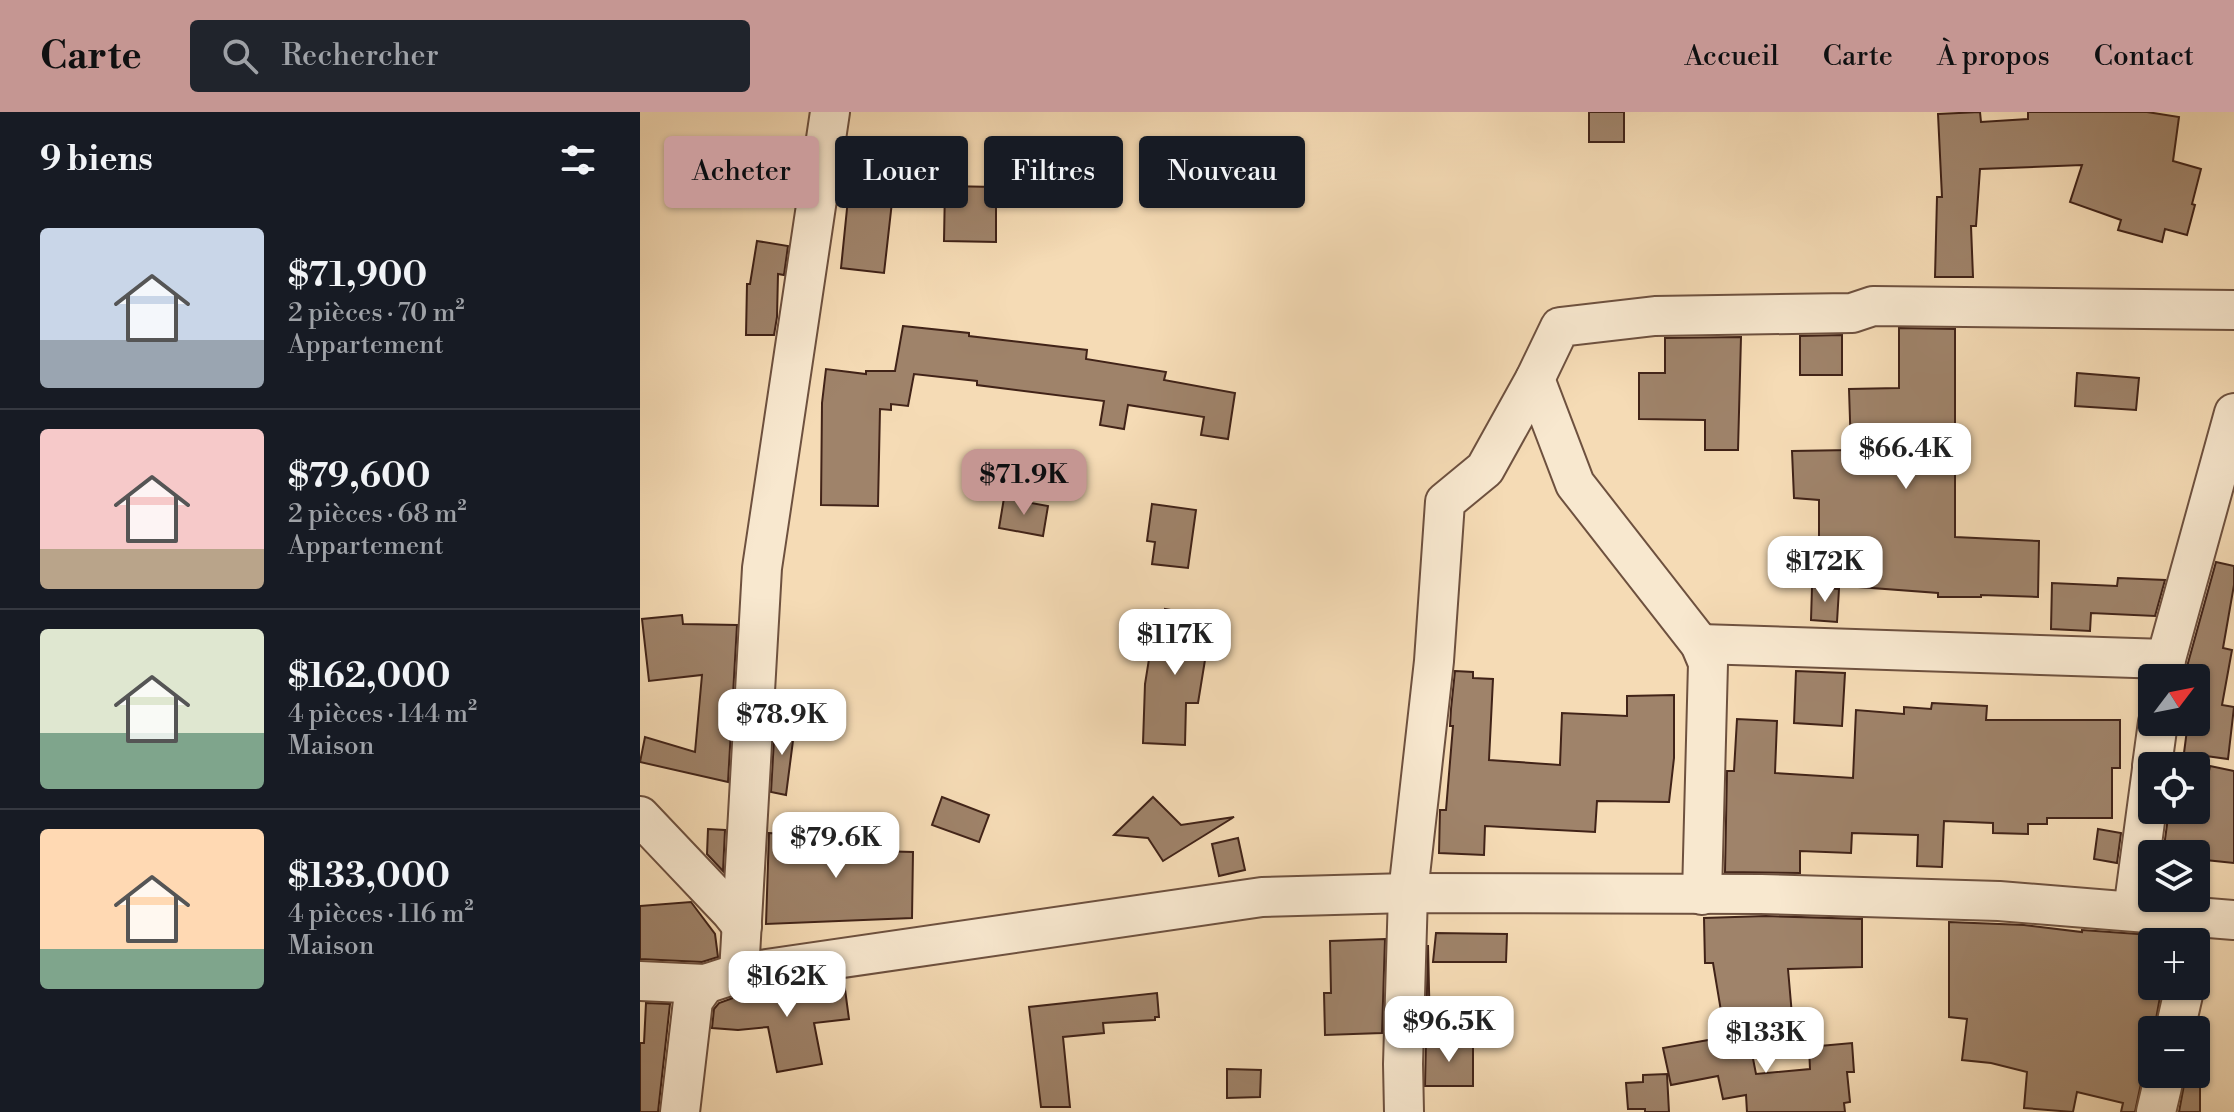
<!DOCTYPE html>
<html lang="fr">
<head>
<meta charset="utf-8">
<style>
	:root { --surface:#171b24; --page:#20242c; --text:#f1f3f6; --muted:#9ea1a6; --line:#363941; --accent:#c59692 }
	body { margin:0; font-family:"Libre Bodoni",serif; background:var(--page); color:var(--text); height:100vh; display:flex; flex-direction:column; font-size:30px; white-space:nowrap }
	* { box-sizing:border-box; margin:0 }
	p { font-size:26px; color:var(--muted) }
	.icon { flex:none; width:44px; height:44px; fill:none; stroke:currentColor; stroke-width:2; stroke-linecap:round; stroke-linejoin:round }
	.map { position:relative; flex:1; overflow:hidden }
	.panel { display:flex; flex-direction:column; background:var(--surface); width:640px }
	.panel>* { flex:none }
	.guide { position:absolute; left:24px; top:24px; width:760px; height:72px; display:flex; gap:16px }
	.needle { width:52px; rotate:58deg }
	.buttons { position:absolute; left:1498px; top:552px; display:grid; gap:16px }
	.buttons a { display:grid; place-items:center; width:72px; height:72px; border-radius:8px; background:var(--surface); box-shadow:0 2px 6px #0004; font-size:40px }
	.price { position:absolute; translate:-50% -68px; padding:0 18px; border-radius:16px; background:#fff; color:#222; font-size:26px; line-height:52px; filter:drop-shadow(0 2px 4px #0008) }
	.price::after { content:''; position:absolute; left:50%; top:48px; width:24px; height:18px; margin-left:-12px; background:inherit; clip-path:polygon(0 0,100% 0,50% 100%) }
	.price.active { background:var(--accent); color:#111 }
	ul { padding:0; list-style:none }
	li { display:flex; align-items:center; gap:24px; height:200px; padding:0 40px }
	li+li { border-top:2px solid var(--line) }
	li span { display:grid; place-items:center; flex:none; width:224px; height:160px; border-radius:8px; color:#555 }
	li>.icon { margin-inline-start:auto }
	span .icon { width:96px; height:96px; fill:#fffc; stroke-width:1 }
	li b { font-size:34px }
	h2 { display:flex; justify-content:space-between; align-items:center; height:96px; padding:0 40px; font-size:34px }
	.tag { padding:0 28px; border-radius:8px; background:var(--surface); box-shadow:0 2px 6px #0004; font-size:28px; line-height:72px }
	.tag.active { background:var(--accent); color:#111 }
	header { display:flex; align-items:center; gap:48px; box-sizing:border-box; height:112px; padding:0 40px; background:var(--accent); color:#111 }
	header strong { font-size:38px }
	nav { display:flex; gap:44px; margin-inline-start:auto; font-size:28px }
	.search { width:560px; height:72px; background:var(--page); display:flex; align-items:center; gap:20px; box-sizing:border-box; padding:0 28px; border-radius:8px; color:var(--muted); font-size:30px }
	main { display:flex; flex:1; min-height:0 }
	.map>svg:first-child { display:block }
</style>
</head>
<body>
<header>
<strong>Carte</strong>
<div class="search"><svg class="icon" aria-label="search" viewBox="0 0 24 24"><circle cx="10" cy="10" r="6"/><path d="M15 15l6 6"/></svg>Rechercher</div>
<nav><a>Accueil</a><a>Carte</a><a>À propos</a><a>Contact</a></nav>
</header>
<main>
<section class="panel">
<h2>9 biens<svg class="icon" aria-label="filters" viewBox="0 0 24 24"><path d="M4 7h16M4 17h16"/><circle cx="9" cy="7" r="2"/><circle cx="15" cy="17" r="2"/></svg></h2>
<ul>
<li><span style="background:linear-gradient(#c9d6e8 70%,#9aa5b1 0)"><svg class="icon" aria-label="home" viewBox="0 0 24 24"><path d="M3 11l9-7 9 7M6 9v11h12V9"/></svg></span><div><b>$71,900</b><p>2 pièces · 70 m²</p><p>Appartement</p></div></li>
<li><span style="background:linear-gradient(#f6c9c9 75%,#b9a48a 0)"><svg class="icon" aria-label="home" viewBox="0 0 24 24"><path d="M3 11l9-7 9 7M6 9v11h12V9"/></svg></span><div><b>$79,600</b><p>2 pièces · 68 m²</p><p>Appartement</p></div></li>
<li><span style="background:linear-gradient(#dfe7d0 65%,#7fa58c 0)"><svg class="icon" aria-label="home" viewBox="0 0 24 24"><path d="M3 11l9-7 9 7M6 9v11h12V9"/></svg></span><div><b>$162,000</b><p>4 pièces · 144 m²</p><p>Maison</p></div></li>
<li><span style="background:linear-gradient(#ffd9b3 75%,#7fa58c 0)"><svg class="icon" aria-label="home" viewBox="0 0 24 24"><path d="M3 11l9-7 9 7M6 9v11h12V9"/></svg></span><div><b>$133,000</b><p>4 pièces · 116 m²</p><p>Maison</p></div></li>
</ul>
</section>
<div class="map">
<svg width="1594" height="1000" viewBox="0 0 1594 1000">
	<rect width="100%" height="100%" fill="#f5dbb5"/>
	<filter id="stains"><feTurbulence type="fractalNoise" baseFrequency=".0025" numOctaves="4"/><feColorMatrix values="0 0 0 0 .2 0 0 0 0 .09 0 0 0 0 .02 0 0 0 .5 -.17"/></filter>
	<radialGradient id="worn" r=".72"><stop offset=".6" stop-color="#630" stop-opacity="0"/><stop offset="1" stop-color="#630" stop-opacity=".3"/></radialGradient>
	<!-- building -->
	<g fill="#9f836a" stroke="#412318" stroke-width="2">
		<rect x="949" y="0" width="35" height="30"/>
		<path d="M1340,0L1341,10L1388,7V0H1507L1539,5L1533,49L1561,57L1552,92L1555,93L1547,123L1525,117L1522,130L1478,118L1481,108L1430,90L1442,53L1340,57L1336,114H1331L1333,165H1295L1297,85H1302L1298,2Z"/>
		<path d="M305,74L356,75V130L304,129Z"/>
		<path d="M209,77L253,81L244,161L201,156Z"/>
		<path d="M117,129L148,134L144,163L138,162L137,205L134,223H106L107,172H110Z"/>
		<path d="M263,214L329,221V224L447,238L446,247L526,260L524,268L595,281L588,327L561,323L564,305L488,293L484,317L460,313L464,289L337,273V269L274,262L268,294L251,292V298L240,297L238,394L181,393L182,291L186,257L226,262V259H255Z"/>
		<path d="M1259,216L1315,217V425L1399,429L1398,485L1341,483V485H1298V481L1179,472V388L1154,386L1152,339L1211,338L1209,277L1259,276Z"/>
		<path d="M1202,223V263H1160V224Z"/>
		<path d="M1101,225L1098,338H1065V308L999,307V261H1025V226Z"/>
		<path d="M1437,261L1499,266L1496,298L1435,294Z"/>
		<path d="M364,386L408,394L403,424L359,416Z"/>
		<path d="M512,392L556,398L548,456L512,452L515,430L507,429Z"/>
		<path d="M1576,450L1594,454V473L1583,536L1592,538L1582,593L1594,595L1588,647L1544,641L1548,610H1556V566H1546L1548,551Z"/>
		<path d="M1478,466L1525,468L1515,504L1451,501L1450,519L1411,517L1412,471L1477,474Z"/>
		<path d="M1172,475L1199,477L1197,510L1171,508Z"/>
		<path d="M525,497L572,505L558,591H546L545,633L503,631L505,572L509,547L517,548Z"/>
		<path d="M42,503L43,512L97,513L88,670L0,650L5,625L55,640L62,563L9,569L2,507Z"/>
		<path d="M815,559L833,560V566L853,567L849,648L920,653L922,601L987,604V584L1034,583V646L1029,690L957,689L955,720L845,714L844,743L799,741L800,698H806L813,614H810L811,597Z"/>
		<path d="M1156,559L1205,561L1202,614L1154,611Z"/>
		<path d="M1292,591L1347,594L1346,608H1480V656H1472V706H1407V712H1388V722L1353,721V711L1304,709L1302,755L1277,754L1278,723L1212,721L1211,741L1160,739V761L1085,760L1087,659H1094L1097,607L1137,609L1135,661L1213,666L1216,598L1264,602V595L1291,597Z"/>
		<path d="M135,610L155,613L146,683L131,680Z"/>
		<path d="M1570,654L1594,659V751L1556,747V742H1523L1529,698H1561Z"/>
		<path d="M302,685L349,703L339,730L292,713Z"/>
		<path d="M513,685L541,713L594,705L523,749L508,726L474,723Z"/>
		<path d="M68,717L85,718L83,759L67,742Z"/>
		<path d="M1458,717L1481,721L1477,751L1454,747Z"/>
		<path d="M129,721L236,728V739L273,740L272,806L126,812Z"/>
		<path d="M598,726L605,758L579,764L572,732Z"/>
		<path d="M51,790L75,822L78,845L62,850L0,847V794Z"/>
		<path d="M1126,804L1222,807V855L1148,857L1152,903L1083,911L1073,851H1065L1064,806Z"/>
		<path d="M1309,810L1384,813L1442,820V818L1512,823L1508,855L1512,856V874H1522L1514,918H1512V945L1504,957L1495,1000H1481L1483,991L1437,980L1433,1000L1384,996L1387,960L1351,951L1322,948L1327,907L1309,905Z"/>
		<path d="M796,821L867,822L866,850H793Z"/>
		<path d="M745,827L742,921L685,923L684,881H691L690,829Z"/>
		<path d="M788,833L790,920H786Z"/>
		<path d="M204,870L209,907L174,911L182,952L137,960L128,915L98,918L72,916L74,897L79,891L104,882Z"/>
		<path d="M517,881L519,905H515V908L463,911L464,921L423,925L430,995H401L389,895Z"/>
		<path d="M6,891L30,892L18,1000H0V931H4Z"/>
		<path d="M1108,921L1116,962L1170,957L1169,935L1212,931L1214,960H1207L1210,990L1204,991L1205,1000H1107L1106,983L1083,987L1078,964L1031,973L1023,936Z"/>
		<path d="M786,929H833V974H785Z"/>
		<path d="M587,957L621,958L620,985L587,986Z"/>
		<path d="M1556,961H1560V1000H1539L1546,962Z"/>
		<path d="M1027,962L1029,1000H1005V997H988L986,971L1003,970V963Z"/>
	</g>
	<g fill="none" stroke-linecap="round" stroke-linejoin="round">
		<!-- minor casing -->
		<g stroke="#6e513f" stroke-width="42">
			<g id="minor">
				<path d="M895,267L920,215L1015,204L1212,201L1233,194L1594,198"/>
				<path d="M1060,532L1526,547"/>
				<path d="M1524,566L1526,547L1594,301"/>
				<path d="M1512,654L1518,610"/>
				<path d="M0,704L90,799L102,814"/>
				<path d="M1493,799L1512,657"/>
				<path d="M99,861L122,456L190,0"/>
				<path d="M0,869L65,872L99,861L622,785L768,781L1121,782L1359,789L1594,808"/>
				<path d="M1535,918L1545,874"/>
				<path d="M40,1000L53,889L65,872"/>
				<path d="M764,1000L763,952L768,781L794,549L805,390L845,357L895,267L935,372L1060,532L1068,551L1062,783"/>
				<path d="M1516,1000L1525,962"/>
			</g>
		</g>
		<!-- minor -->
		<use href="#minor" stroke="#f8e8cf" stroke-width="38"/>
	</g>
	<rect width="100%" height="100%" filter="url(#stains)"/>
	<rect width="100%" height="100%" fill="url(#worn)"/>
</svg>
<div class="buttons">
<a><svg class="needle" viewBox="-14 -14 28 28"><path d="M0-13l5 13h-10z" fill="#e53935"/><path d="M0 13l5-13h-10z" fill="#9ea1a6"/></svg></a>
<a><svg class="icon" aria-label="locate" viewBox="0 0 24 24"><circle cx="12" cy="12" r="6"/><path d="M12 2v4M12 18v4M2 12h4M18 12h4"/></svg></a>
<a><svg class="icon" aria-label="layers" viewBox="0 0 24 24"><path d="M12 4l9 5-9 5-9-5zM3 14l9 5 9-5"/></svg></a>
<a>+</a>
<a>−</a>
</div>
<b class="price" style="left:1266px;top:379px">$66.4K</b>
<b class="price active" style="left:384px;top:405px">$71.9K</b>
<b class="price" style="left:1185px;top:492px">$172K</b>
<b class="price" style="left:535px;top:565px">$117K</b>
<b class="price" style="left:142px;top:645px">$78.9K</b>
<b class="price" style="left:196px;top:768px">$79.6K</b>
<b class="price" style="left:147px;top:907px">$162K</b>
<b class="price" style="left:809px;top:952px">$96.5K</b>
<b class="price" style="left:1126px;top:963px">$133K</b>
<div class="guide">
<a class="tag active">Acheter</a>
<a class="tag">Louer</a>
<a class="tag">Filtres</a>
<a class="tag">Nouveau</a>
</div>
</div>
</main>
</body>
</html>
